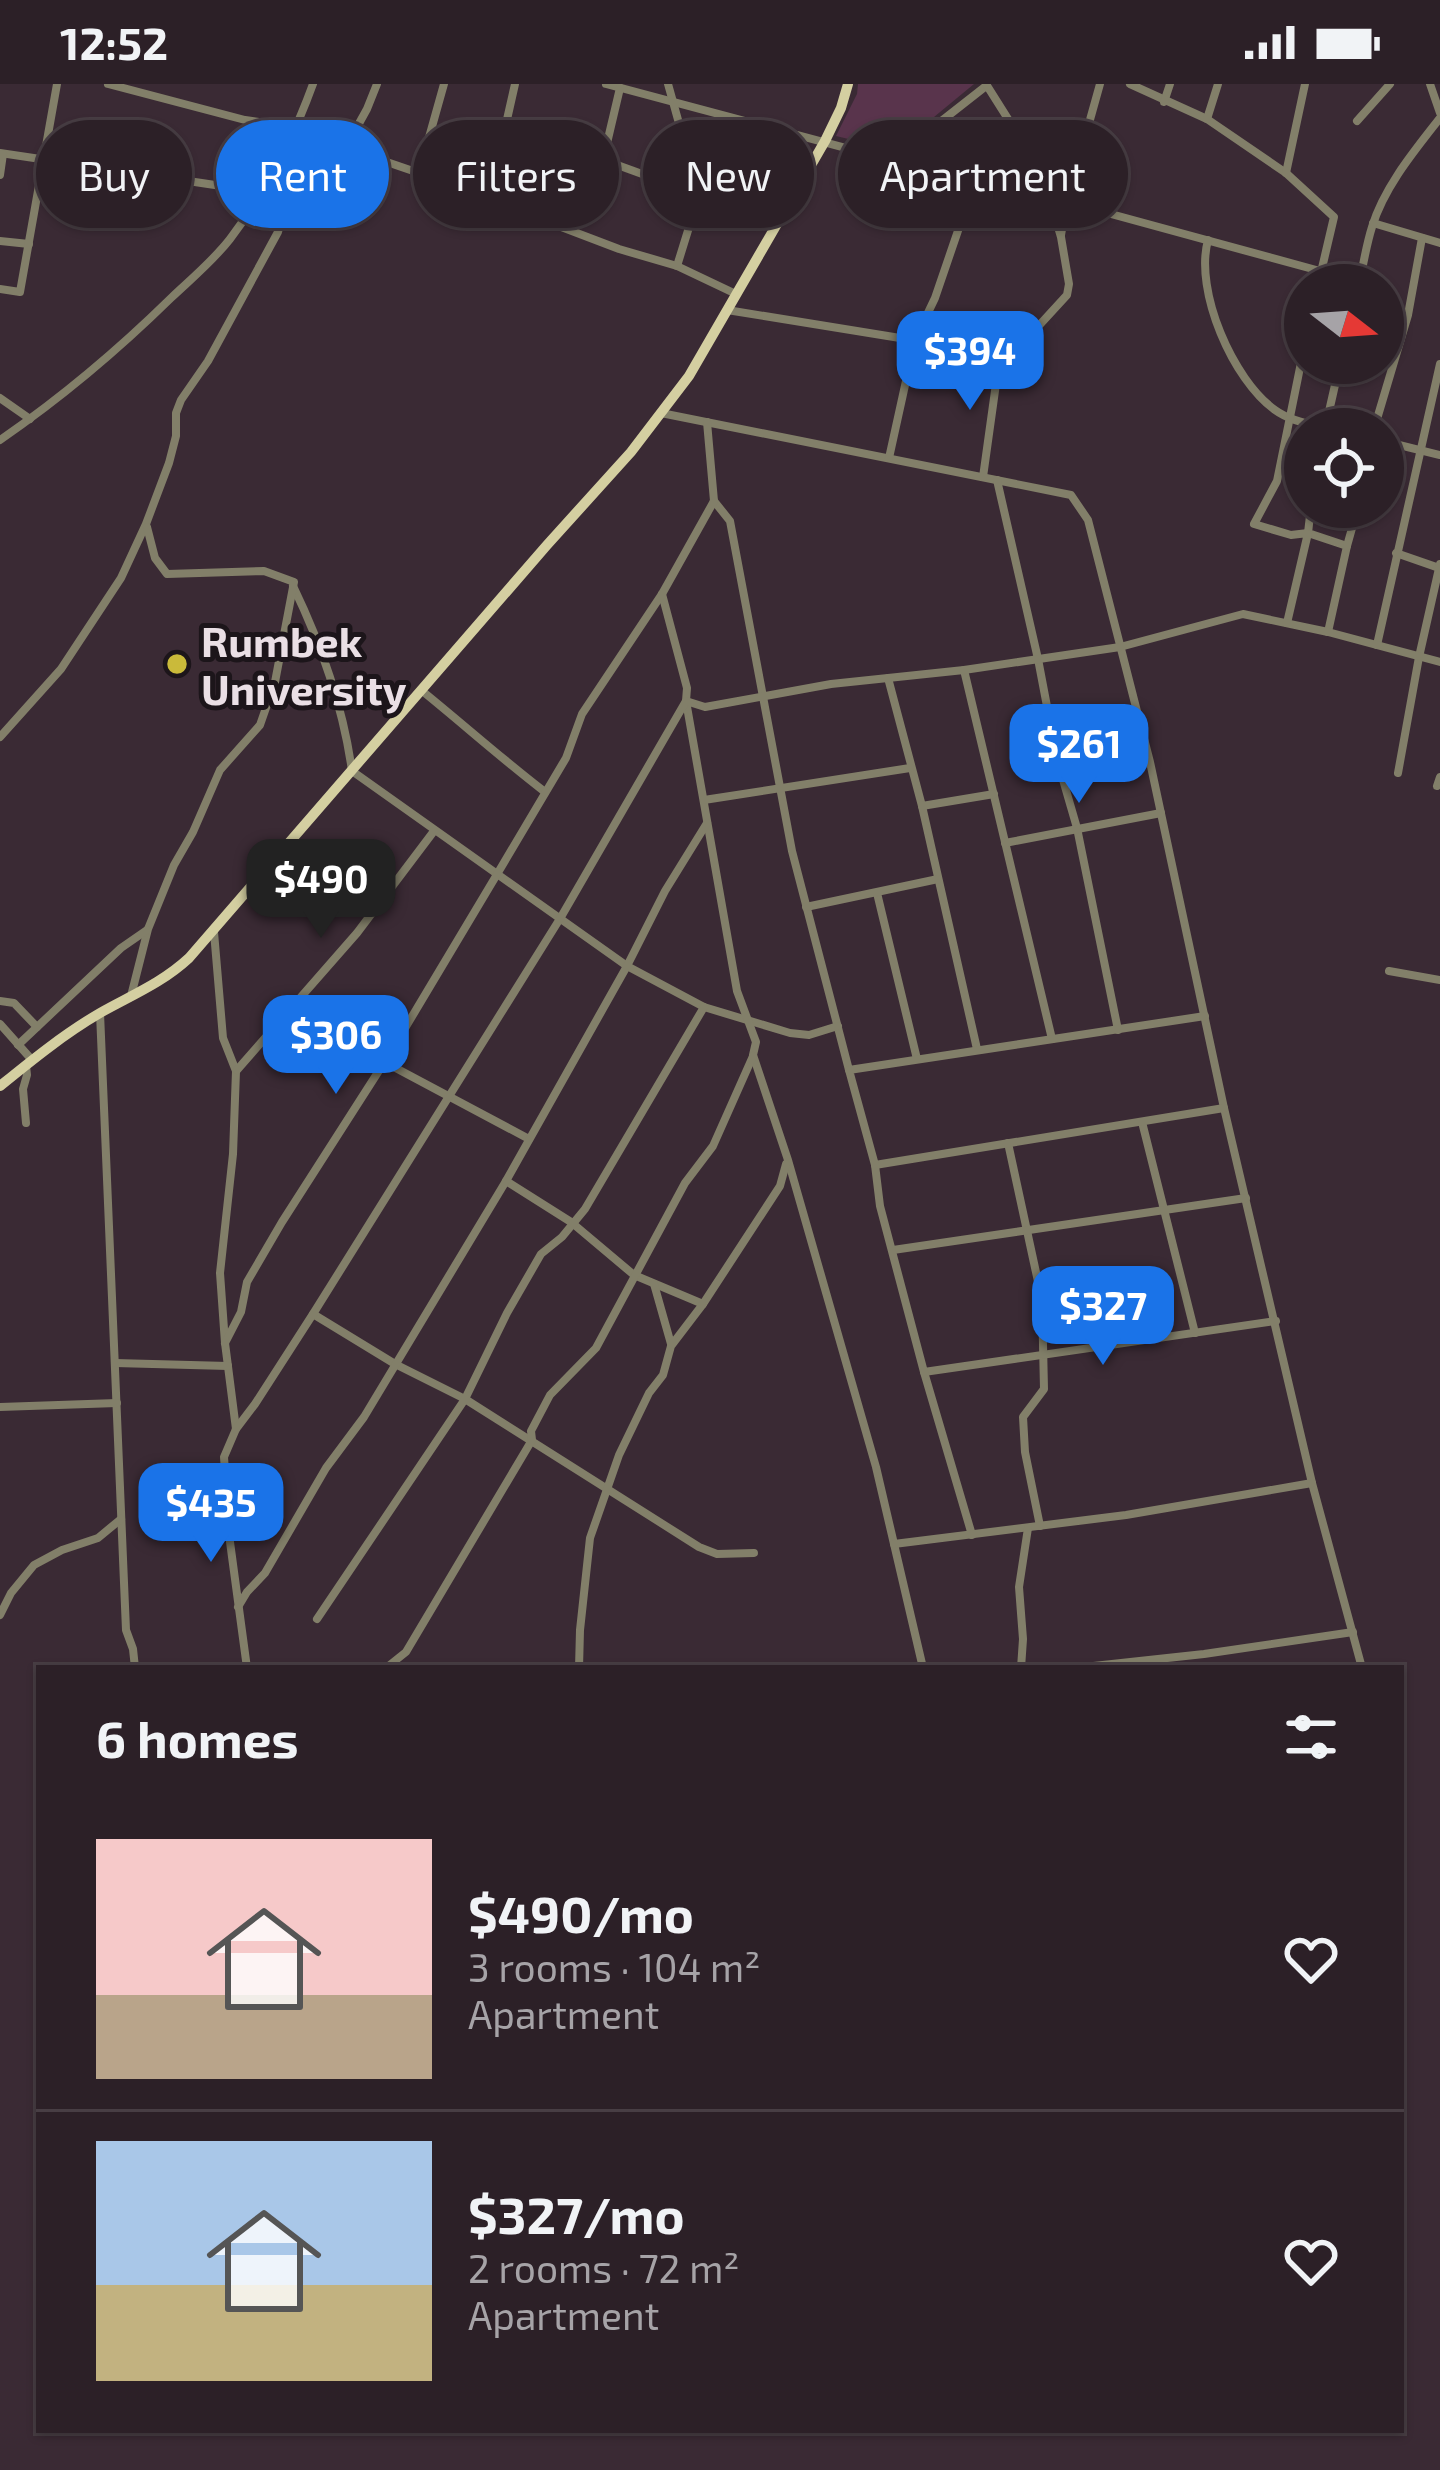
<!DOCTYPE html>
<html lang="en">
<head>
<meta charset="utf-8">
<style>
	:root { --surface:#2c2027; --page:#34282f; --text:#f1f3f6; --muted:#a6a3a7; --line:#483e44; --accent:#1a73e8 }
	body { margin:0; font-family:"Exo 2",sans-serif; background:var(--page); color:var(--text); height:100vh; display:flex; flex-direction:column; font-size:45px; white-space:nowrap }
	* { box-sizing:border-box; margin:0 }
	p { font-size:39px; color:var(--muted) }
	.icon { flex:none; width:66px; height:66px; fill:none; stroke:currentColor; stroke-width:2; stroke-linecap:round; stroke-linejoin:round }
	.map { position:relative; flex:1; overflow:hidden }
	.drawer { position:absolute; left:36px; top:1581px; width:1368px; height:768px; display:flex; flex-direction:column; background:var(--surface); border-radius:0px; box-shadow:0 3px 9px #0004,0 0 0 3px var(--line) }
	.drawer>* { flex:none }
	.hud { position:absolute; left:36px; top:36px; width:1368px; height:108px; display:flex; gap:24px }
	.needle { width:78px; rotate:107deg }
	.buttons { position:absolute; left:1284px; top:180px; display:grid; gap:24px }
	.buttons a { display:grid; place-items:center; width:120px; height:120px; border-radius:50%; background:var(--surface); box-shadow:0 3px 9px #0004,0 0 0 3px var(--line); font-size:60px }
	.price { position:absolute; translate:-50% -102px; padding:0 27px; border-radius:24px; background:var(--accent); color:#fff; font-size:39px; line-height:78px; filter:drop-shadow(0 3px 6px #0008) }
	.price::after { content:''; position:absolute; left:50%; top:72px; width:36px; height:27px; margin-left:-18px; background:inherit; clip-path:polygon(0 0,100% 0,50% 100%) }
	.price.selected { background:#222; color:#fff }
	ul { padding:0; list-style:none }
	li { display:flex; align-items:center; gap:36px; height:300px; padding:0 60px }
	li+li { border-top:3px solid var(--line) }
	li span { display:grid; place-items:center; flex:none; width:336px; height:240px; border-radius:0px; color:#555 }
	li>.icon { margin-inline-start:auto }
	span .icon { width:144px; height:144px; fill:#fffc; stroke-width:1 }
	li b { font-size:51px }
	h2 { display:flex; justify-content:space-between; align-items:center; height:144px; padding:0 60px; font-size:51px }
	.chip { padding:0 42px; border-radius:54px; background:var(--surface); box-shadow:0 3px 9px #0004,0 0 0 3px var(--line); font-size:42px; line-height:108px }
	.chip.selected { background:var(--accent); color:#fff }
	.status { display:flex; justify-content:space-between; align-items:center; height:84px; padding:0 60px; background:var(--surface); direction:ltr }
	.status svg { height:33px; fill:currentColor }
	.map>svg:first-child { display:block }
</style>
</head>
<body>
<div class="status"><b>12:52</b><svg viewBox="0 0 49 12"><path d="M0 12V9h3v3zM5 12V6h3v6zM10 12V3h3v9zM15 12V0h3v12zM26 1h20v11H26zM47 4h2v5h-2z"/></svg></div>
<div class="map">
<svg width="1440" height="2386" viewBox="0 0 1440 2386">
	<rect width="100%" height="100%" fill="#3a2a34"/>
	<!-- green -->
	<path fill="#59344c" d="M858,0H974L894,66L836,52L857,10Z"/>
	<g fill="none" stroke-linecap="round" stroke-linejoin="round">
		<!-- minor -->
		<g stroke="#827f69" stroke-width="8">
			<path d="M108,0L245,36L266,39L296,47L419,89L619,165L677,182L736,210"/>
			<path d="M606,0L1048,118"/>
			<path d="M668,0L699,111L677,182"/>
			<path d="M1130,0L1207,35L1286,89L1334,133L1318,201"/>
			<path d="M1430,0L1440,29"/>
			<path d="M1164,18L1170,0"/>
			<path d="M1207,35L1218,0"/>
			<path d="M1357,37L1390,0"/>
			<path d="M507,41L777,139"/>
			<path d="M346,63L367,25L377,0"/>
			<path d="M0,69L262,108"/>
			<path d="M893,75L986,2"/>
			<path d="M603,76L620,4"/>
			<path d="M419,89L444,0"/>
			<path d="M1286,89L1305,0"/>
			<path d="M0,91L3,70"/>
			<path d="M493,118L501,62L515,0"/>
			<path d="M1067,118L1320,187"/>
			<path d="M1373,139L1440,159"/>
			<path d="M1061,151L1067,118L1100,0"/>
			<path d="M1208,156C1194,207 1233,296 1275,326C1290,337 1310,340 1328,345"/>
			<path d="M0,157L29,160"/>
			<path d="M1359,201C1363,182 1366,162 1372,143C1384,103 1415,66 1440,34"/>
			<path d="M0,205L20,208L57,0"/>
			<path d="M727,226L1011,272L1067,211L1069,200L1061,153L1042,89L986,0"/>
			<path d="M1383,249L1400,254"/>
			<path d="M0,314L30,335"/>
			<path d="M661,329L1071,411L1088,436L1150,678L1224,1024L1312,1399L1362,1584"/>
			<path d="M1325,345L1340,279"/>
			<path d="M1374,345L1408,231L1422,154"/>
			<path d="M0,356C61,314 118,266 171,214C191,195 213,177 230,155C266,108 293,55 313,0"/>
			<path d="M1383,357L1440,371"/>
			<path d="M889,374L915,256L935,214L975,97"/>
			<path d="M983,393L1000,271"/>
			<path d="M997,396L1038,575L1057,675L1077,744L1118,946"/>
			<path d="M714,417L730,437L792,767L849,986"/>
			<path d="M1311,423L1308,449L1347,462L1328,548"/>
			<path d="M1347,462L1358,423"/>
			<path d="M1396,469L1439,484"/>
			<path d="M293,502C321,560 343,622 352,687L627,882L704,923L790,949L809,951L838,942"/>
			<path d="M662,510L687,604L686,617L737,907L756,958L753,971L788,1076L876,1383L923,1584"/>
			<path d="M1287,539L1308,449L1291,451L1254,440L1277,397L1305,259"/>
			<path d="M1377,561L1440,280"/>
			<path d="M964,586L1052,955"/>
			<path d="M888,594L922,722L977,965"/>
			<path d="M421,606C463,640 502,675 545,708"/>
			<path d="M0,653L61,585L121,494L146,440L169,379L176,352V329L181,316L208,277L278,148L288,111L296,47"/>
			<path d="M1398,689L1419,573L1440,480"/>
			<path d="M1437,702L1440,693"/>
			<path d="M704,716L910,684"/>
			<path d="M922,722L994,710"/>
			<path d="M1005,759L1161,729"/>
			<path d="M877,809L917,975"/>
			<path d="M806,823L938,795"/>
			<path d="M214,848L223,954L236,987L233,1070L220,1189L225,1259L236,1345L224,1373L230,1458L247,1584"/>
			<path d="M1389,887L1440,896"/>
			<path d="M131,912L148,845L174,781L193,748L220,686L260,641L275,598L294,498L264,487L167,490L155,474L147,443"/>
			<path d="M0,917L14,919L37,943"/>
			<path d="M100,929L126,1546L133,1565L135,1584"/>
			<path d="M0,940L32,976"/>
			<path d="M18,961L121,864L147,846"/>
			<path d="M389,973L390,981L529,1055"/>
			<path d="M26,982L27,991L23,1005L26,1039"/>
			<path d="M237,986L357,849L434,747"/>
			<path d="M1142,1038L1195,1249"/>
			<path d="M1008,1059L1042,1216L1044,1305L1023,1333L1025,1368L1040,1442"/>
			<path d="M875,1081L1224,1024"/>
			<path d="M506,1097L571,1138L634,1191L703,1220"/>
			<path d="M893,1166L1246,1114"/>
			<path d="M654,1200L671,1260"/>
			<path d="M313,1230L395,1280L465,1315L699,1463L717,1470L754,1469"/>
			<path d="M225,1259L241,1228L247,1198L282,1138L389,971L496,792L566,674L582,630L662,510L714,417L707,338"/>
			<path d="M115,1279L228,1282"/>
			<path d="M924,1288L1276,1237"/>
			<path d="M0,1323L117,1319"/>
			<path d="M236,1345L255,1320L313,1230L561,833L686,617L705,623L831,600L964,586L1120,563L1243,530L1328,548L1440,578"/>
			<path d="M972,1451L924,1288L880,1122L875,1081L849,986L1205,932"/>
			<path d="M894,1460L1126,1431L1312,1399"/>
			<path d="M238,1523L247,1508L265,1489L326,1384L364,1333L506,1097L627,882L665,807L707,739"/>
			<path d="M0,1531L11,1509L34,1481L62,1466L98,1454L121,1435"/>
			<path d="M317,1535L465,1315L507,1229L541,1170L562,1153L585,1125L704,923"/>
			<path d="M386,1584L406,1568L532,1356L531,1347L550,1311L596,1264L685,1099L713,1062L753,972"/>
			<path d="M579,1584L580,1546L590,1454L619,1371L649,1309L663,1291L671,1262L703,1220L780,1102L786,1080"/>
			<path d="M1021,1584L1023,1555L1019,1503L1028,1444"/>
			<path d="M1075,1584L1204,1570L1353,1548"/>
		</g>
		<!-- major -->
		<path stroke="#d4cfa1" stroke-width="10" d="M0,1002C32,976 64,950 100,929C132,911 162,899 189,874L547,461L631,368L689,292L825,57L841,24L848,0"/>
	</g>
	<!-- markers -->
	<circle fill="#caba3a" stroke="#1c151a" stroke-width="4.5" cx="177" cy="580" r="12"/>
	<g text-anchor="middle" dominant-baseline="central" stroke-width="10" stroke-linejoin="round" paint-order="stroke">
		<!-- poi labels -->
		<g font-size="42" font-weight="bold" fill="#eadfe5" stroke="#1c151a" text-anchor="start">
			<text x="201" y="556">Rumbek<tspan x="201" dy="48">University</tspan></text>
		</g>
	</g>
</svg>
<div class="buttons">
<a><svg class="needle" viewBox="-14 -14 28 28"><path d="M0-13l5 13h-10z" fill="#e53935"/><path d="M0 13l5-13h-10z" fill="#a6a3a7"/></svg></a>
<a><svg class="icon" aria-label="locate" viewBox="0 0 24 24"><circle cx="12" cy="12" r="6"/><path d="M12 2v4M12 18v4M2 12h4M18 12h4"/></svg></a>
</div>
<b class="price" style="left:970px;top:329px">$394</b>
<b class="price" style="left:1079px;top:722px">$261</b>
<b class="price selected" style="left:321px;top:857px">$490</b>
<b class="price" style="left:336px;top:1013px">$306</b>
<b class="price" style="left:1103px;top:1284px">$327</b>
<b class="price" style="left:211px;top:1481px">$435</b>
<div class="hud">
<a class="chip">Buy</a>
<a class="chip selected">Rent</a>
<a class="chip">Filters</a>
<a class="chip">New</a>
<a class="chip">Apartment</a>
</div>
<section class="drawer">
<h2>6 homes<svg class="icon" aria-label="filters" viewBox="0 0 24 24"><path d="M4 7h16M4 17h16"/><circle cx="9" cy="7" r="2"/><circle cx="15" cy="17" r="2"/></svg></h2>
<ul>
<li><span style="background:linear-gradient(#f6c9c9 65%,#b9a48a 0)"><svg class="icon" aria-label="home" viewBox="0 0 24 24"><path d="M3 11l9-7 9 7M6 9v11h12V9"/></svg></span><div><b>$490/mo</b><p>3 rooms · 104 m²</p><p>Apartment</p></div><svg class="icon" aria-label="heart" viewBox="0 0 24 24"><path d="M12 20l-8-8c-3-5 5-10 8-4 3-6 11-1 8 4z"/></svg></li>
<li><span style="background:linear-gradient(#a9c7e8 60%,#c2b280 0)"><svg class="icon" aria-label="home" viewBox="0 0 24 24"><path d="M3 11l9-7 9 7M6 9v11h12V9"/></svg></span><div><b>$327/mo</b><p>2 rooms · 72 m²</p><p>Apartment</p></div><svg class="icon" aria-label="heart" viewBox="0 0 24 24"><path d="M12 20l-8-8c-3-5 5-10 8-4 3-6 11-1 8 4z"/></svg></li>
</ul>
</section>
</div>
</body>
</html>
